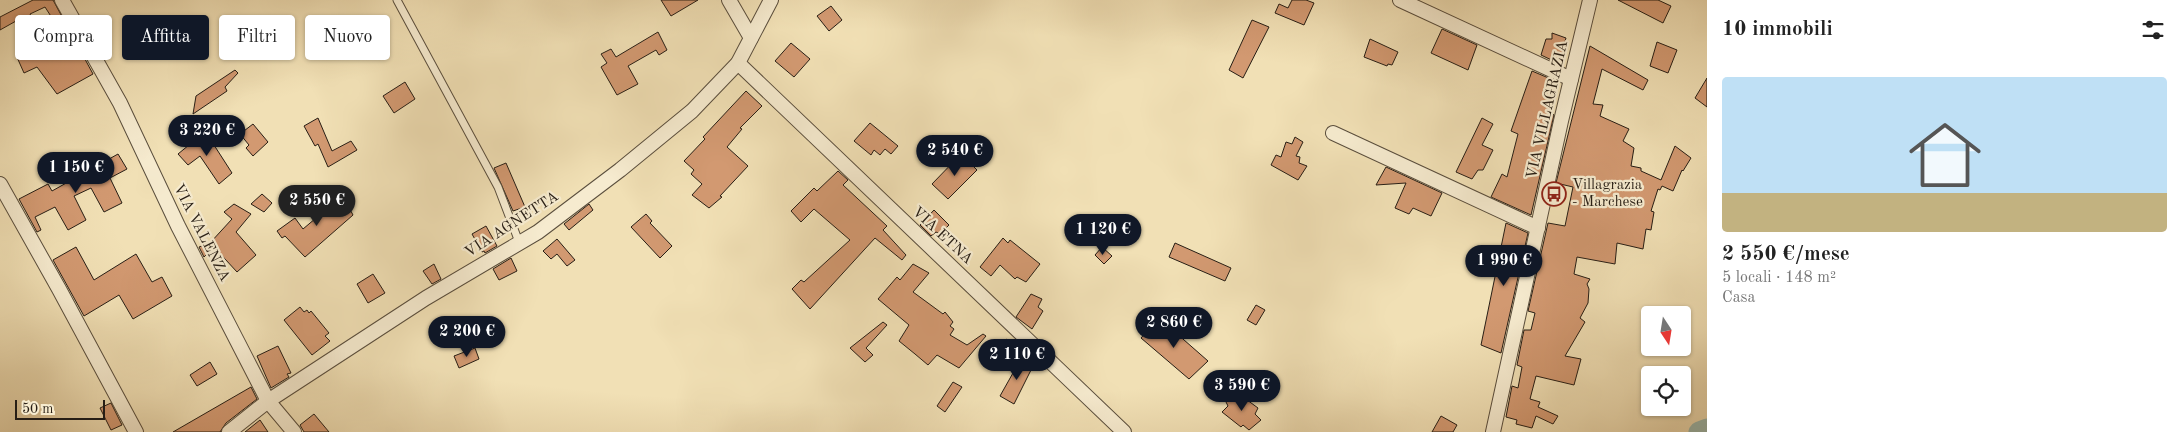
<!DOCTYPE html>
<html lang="it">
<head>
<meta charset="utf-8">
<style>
	:root { --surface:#fff; --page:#f2f2f2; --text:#222; --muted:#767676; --line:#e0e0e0; --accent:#111827 }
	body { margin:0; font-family:"Old Standard TT",serif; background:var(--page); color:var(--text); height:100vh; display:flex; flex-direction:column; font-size:19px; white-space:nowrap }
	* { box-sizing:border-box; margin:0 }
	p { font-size:16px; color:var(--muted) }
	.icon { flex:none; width:28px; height:28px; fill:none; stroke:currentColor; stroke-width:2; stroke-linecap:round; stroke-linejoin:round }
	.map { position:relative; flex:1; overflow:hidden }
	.side { display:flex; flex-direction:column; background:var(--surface); width:475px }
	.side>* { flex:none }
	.hud { position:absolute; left:15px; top:15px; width:475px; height:45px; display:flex; gap:10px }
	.needle { width:32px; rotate:168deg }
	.controls { position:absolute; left:1641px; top:306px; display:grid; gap:10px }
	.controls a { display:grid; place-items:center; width:50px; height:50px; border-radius:5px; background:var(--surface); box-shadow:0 1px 4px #0004; font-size:25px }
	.scale { position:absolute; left:15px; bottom:12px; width:90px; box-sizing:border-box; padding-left:5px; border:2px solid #271e15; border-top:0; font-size:14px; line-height:18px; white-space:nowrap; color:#271e15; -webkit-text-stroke:4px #f6ebcf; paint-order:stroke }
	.price { position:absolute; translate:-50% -42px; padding:0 11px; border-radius:18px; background:var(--accent); color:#fff; font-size:16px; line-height:32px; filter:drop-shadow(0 1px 2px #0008) }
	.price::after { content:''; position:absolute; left:50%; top:30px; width:15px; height:11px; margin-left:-8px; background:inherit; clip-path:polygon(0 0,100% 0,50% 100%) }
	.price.on { background:#222; color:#fff }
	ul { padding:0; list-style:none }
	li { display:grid; align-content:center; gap:10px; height:265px; padding:0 15px }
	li+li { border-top:1px solid var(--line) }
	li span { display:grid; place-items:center; height:155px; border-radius:5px; color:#555 }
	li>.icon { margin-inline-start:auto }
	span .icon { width:90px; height:90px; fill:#fffc; stroke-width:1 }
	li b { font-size:21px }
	h2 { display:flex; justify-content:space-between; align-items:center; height:60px; padding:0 15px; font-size:21px }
	.chip { padding:0 18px; border-radius:5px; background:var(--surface); box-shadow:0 1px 4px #0004; font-size:18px; line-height:45px }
	.chip.on { background:var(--accent); color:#fff }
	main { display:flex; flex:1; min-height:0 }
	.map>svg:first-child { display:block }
</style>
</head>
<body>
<main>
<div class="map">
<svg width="1707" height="432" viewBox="0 0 1707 432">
	<rect width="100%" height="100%" fill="#f1e0b5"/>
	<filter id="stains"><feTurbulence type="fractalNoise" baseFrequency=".004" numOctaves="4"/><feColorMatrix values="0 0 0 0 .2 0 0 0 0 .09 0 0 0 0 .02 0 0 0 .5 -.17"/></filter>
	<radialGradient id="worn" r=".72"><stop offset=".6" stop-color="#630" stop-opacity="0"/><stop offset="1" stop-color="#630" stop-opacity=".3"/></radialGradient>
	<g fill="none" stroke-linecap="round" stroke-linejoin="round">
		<!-- river -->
		<path stroke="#9bbcb3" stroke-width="21" d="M1699,432L1707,429"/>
	</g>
	<!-- building -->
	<g fill="#d29971" stroke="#271e15">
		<path d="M33,0H53L93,74L57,94L37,67L24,73L16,55L61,32L45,7L30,14L34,22L20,29L16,21L0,30V17Z"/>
		<path d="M661,0H698L671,16Z"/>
		<path d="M1292,0H1306L1314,3L1304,25L1275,13L1279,4L1288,8Z"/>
		<path d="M1618,0H1658L1671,6L1663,23Z"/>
		<path d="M831,6L842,20L829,31L817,16Z"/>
		<path d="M1252,20L1269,27L1243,78L1229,70Z"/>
		<path d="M1442,29L1477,45L1468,70L1431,53Z"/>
		<path d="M658,32L667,50L659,55L656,50L628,66L638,84L617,95L601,67L607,63L601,54L611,49L616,57Z"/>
		<path d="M1552,33L1566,38L1564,45L1567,46L1562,65L1541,55L1546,39H1552Z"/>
		<path d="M1370,39L1398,52L1392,65L1388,64L1387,66L1364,57Z"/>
		<path d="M1657,42L1677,50L1668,73L1650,66Z"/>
		<path d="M791,43L810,59L794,77L775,61Z"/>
		<path d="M1590,46L1648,80L1643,90L1602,69L1593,104L1603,105L1600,116L1629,129L1623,141L1634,148L1631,166L1641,168V171L1661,180L1675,146L1691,158L1683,171L1682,170L1673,191L1662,186L1660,190L1658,189L1651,211L1654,212L1651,230L1646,229L1643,249L1617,243L1615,264L1577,257L1574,274L1590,279L1587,284L1589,289L1588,303L1580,318L1585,322L1565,356L1581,359L1574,385L1536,376L1530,399L1540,402L1538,407L1558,416L1553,424L1536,416L1532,428L1516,424L1517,420L1506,417L1512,386L1518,388L1522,367L1517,365L1524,330H1531L1535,313L1528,311L1548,223L1565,226L1573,187L1556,183Z"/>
		<path d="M235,70L238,73L225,87L227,91L193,114L196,96Z"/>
		<path d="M1532,71L1558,82L1551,113L1554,115L1531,215L1491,197L1502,174L1507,177L1518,134L1511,131Z"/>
		<path d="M1707,78V107L1695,98Z"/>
		<path d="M405,82L415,99L394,113L383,96Z"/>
		<path d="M746,91L762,106L740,128L742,129L727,147L748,166L720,196L722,197L709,208L692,195L702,184L691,174L694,170L684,161L705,139L703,137Z"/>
		<path d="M318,118L332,151L351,141L357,150L328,167L318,144L315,146L304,126Z"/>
		<path d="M1482,118L1493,124L1482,145L1493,150L1483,170H1478L1472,179L1456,172Z"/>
		<path d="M870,123L898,146L891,154L885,149L880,155L874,150L871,155L854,141Z"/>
		<path d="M253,124L268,142L253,156L246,148L249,145L240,134Z"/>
		<path d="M206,131L216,144L214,145L232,173L219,184L200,156L188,165L178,154Z"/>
		<path d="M1295,137L1303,142L1296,156L1300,157L1299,163L1307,166L1298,180L1271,165L1276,155L1281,157L1286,142L1292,144Z"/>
		<path d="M118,154L127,169L110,178L122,203L104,212L91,188L74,196L86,220L68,230L55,207L35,217L41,230L37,232L19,199L48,184L52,191Z"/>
		<path d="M961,154L977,170L948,199L932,184Z"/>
		<path d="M506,163L525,207L513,211L494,168Z"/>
		<path d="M1386,167L1442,193L1431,216L1413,208L1409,214L1395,208L1406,183L1376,185Z"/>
		<path d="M838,171L848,180L843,185L887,226L883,230L906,255L902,260L875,238L810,309L792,289L801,280L804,282L850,240L814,209L801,222L791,211L814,188L817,191Z"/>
		<path d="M340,191L353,215L305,257L285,236L282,238L277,231L295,218L303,229L335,202L332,196Z"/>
		<path d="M262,194L272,203L264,212L251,204Z"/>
		<path d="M234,204L251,214L236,232L256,255L237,272L214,247L204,257L199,247L210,243L232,219L224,212Z"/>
		<path d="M589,204L593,210L569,230L564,224Z"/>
		<path d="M934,210L949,225L940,234L936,232L931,236L920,225Z"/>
		<path d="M646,214L652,221L650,223L672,246L660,258L631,227Z"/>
		<path d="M1506,223L1528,233L1501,353L1481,345Z"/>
		<path d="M486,226L497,246L485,253L484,251L482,252L472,234Z"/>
		<path d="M1003,238L1008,243L1010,240L1040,264L1026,282L1017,277L1015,279L1000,265L991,276L980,267Z"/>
		<path d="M557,239L575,260L567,266L557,254L551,259L543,251Z"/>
		<path d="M1175,243L1231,268L1225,281L1169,257Z"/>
		<path d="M76,247L94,280L136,254L152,282L162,277L172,296L133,319L119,295L84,316L53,260Z"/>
		<path d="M1102,247L1112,256L1104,264L1095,255Z"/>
		<path d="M511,258L517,271L499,280L493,269Z"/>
		<path d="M434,264L441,279L432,284L423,271Z"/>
		<path d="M913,264L929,273L913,292L943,314L945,312L953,322L950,326L954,329L950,335L967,345L983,334L986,336L959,368L937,355L928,365L915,354L899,341L909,325L878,299L897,277L900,280Z"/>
		<path d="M373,274L385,293L368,303L357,284Z"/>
		<path d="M1031,294L1042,299L1038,307L1043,311L1032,329L1016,317Z"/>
		<path d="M1256,305L1265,310L1256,325L1247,320Z"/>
		<path d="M300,307L304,312L307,310L309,313L311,311L329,333L325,336L330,341L312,355L284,320Z"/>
		<path d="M1159,318L1208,361L1189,379L1141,338Z"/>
		<path d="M883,322L887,325L866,348L873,355L865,362L850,348Z"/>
		<path d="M1006,339L1017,347L1011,355L999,347Z"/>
		<path d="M278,346L291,373L287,374L289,377L271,388L257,356Z"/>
		<path d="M475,348L479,359L459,368L454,356Z"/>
		<path d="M1022,357L1034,364L1014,404L1000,396Z"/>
		<path d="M210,362L217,374L197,386L190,375Z"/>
		<path d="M953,382L962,387L945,412L937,406Z"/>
		<path d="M251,387L257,399L226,423L220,432H173Z"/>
		<path d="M1239,394L1258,408L1255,414L1261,420L1249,430L1243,425L1241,427L1222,412L1228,406L1226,402L1231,396L1235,397Z"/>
		<path d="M111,403L122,425L111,430L100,408Z"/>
		<path d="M314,414L329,432H304L300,425Z"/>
		<path d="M1441,416L1457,425L1453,432H1432Z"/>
		<path d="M260,420L268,432H245Z"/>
	</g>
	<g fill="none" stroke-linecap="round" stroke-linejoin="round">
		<!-- lane casing -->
		<g stroke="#5a4e3d" stroke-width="9">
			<path id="lane" d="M397,0L498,187L519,242"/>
		</g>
		<!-- street casing -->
		<g stroke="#5a4e3d" stroke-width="16">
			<g id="street">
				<path d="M62,0L120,103L178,226L268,401L294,432"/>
				<path d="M729,0L751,38"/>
				<path d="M1400,0L1571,79"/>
				<path d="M738,63C866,187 996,308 1124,432"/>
				<path d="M1333,133L1538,228"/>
				<path d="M0,184L59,289L136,432"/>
				<path d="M229,432L268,401L426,298L538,232L620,170L692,111L738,63L771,0"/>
				<path d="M1493,432L1561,121L1590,0"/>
			</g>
		</g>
		<!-- lane -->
		<use href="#lane" stroke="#f6ebcf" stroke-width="7"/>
		<!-- street -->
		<use href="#street" stroke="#f6ebcf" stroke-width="14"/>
	</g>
	<!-- icons -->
	<defs>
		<g id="bus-ring" transform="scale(1.25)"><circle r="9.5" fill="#f6ebcf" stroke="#8f2418" stroke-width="1.5"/><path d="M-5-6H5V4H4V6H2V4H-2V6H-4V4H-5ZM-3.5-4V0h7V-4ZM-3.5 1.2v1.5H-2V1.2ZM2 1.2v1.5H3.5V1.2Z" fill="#8f2418"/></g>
	</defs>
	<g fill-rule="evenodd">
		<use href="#bus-ring" x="1554" y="194"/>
	</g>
	<g text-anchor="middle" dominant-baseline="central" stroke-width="4.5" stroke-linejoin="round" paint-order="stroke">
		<!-- street labels -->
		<g font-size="15" fill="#271e15" stroke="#f6ebcf">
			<text transform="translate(1548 110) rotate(-77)">VIA VILLAGRAZIA</text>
			<text transform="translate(512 225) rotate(-33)">VIA AGNETTA</text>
			<text transform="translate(201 233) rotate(63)">VIA VALENZA</text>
			<text transform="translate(942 236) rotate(43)">VIA ETNA</text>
		</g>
		<!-- poi labels -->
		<g font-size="15" fill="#271e15" stroke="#f6ebcf" text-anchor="start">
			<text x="1572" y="185">Villagrazia<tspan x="1572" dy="17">- Marchese</tspan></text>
		</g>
	</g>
	<rect width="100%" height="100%" filter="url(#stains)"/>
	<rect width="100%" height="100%" fill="url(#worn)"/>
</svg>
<div class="controls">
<a><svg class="needle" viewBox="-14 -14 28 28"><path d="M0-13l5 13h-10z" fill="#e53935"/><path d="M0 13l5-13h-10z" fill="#767676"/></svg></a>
<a><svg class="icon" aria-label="locate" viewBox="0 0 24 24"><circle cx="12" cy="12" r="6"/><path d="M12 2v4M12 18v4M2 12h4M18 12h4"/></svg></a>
</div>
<div class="scale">50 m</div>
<b class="price" style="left:207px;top:157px">3 220 €</b>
<b class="price" style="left:955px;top:177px">2 540 €</b>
<b class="price" style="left:76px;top:194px">1 150 €</b>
<b class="price on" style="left:317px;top:227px">2 550 €</b>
<b class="price" style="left:1103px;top:256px">1 120 €</b>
<b class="price" style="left:1504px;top:287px">1 990 €</b>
<b class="price" style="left:1174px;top:349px">2 860 €</b>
<b class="price" style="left:467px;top:358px">2 200 €</b>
<b class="price" style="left:1017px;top:381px">2 110 €</b>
<b class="price" style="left:1242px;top:412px">3 590 €</b>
<div class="hud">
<a class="chip">Compra</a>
<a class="chip on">Affitta</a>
<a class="chip">Filtri</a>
<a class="chip">Nuovo</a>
</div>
</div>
<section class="side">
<h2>10 immobili<svg class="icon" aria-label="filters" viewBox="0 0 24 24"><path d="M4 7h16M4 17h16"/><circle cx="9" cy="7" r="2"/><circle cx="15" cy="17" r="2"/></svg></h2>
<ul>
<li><span style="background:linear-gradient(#bfe0f5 75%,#c2b280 0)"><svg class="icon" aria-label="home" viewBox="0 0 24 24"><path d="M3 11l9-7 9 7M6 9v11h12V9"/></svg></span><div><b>2 550 €/mese</b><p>5 locali · 148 m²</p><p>Casa</p></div></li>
</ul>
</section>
</main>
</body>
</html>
